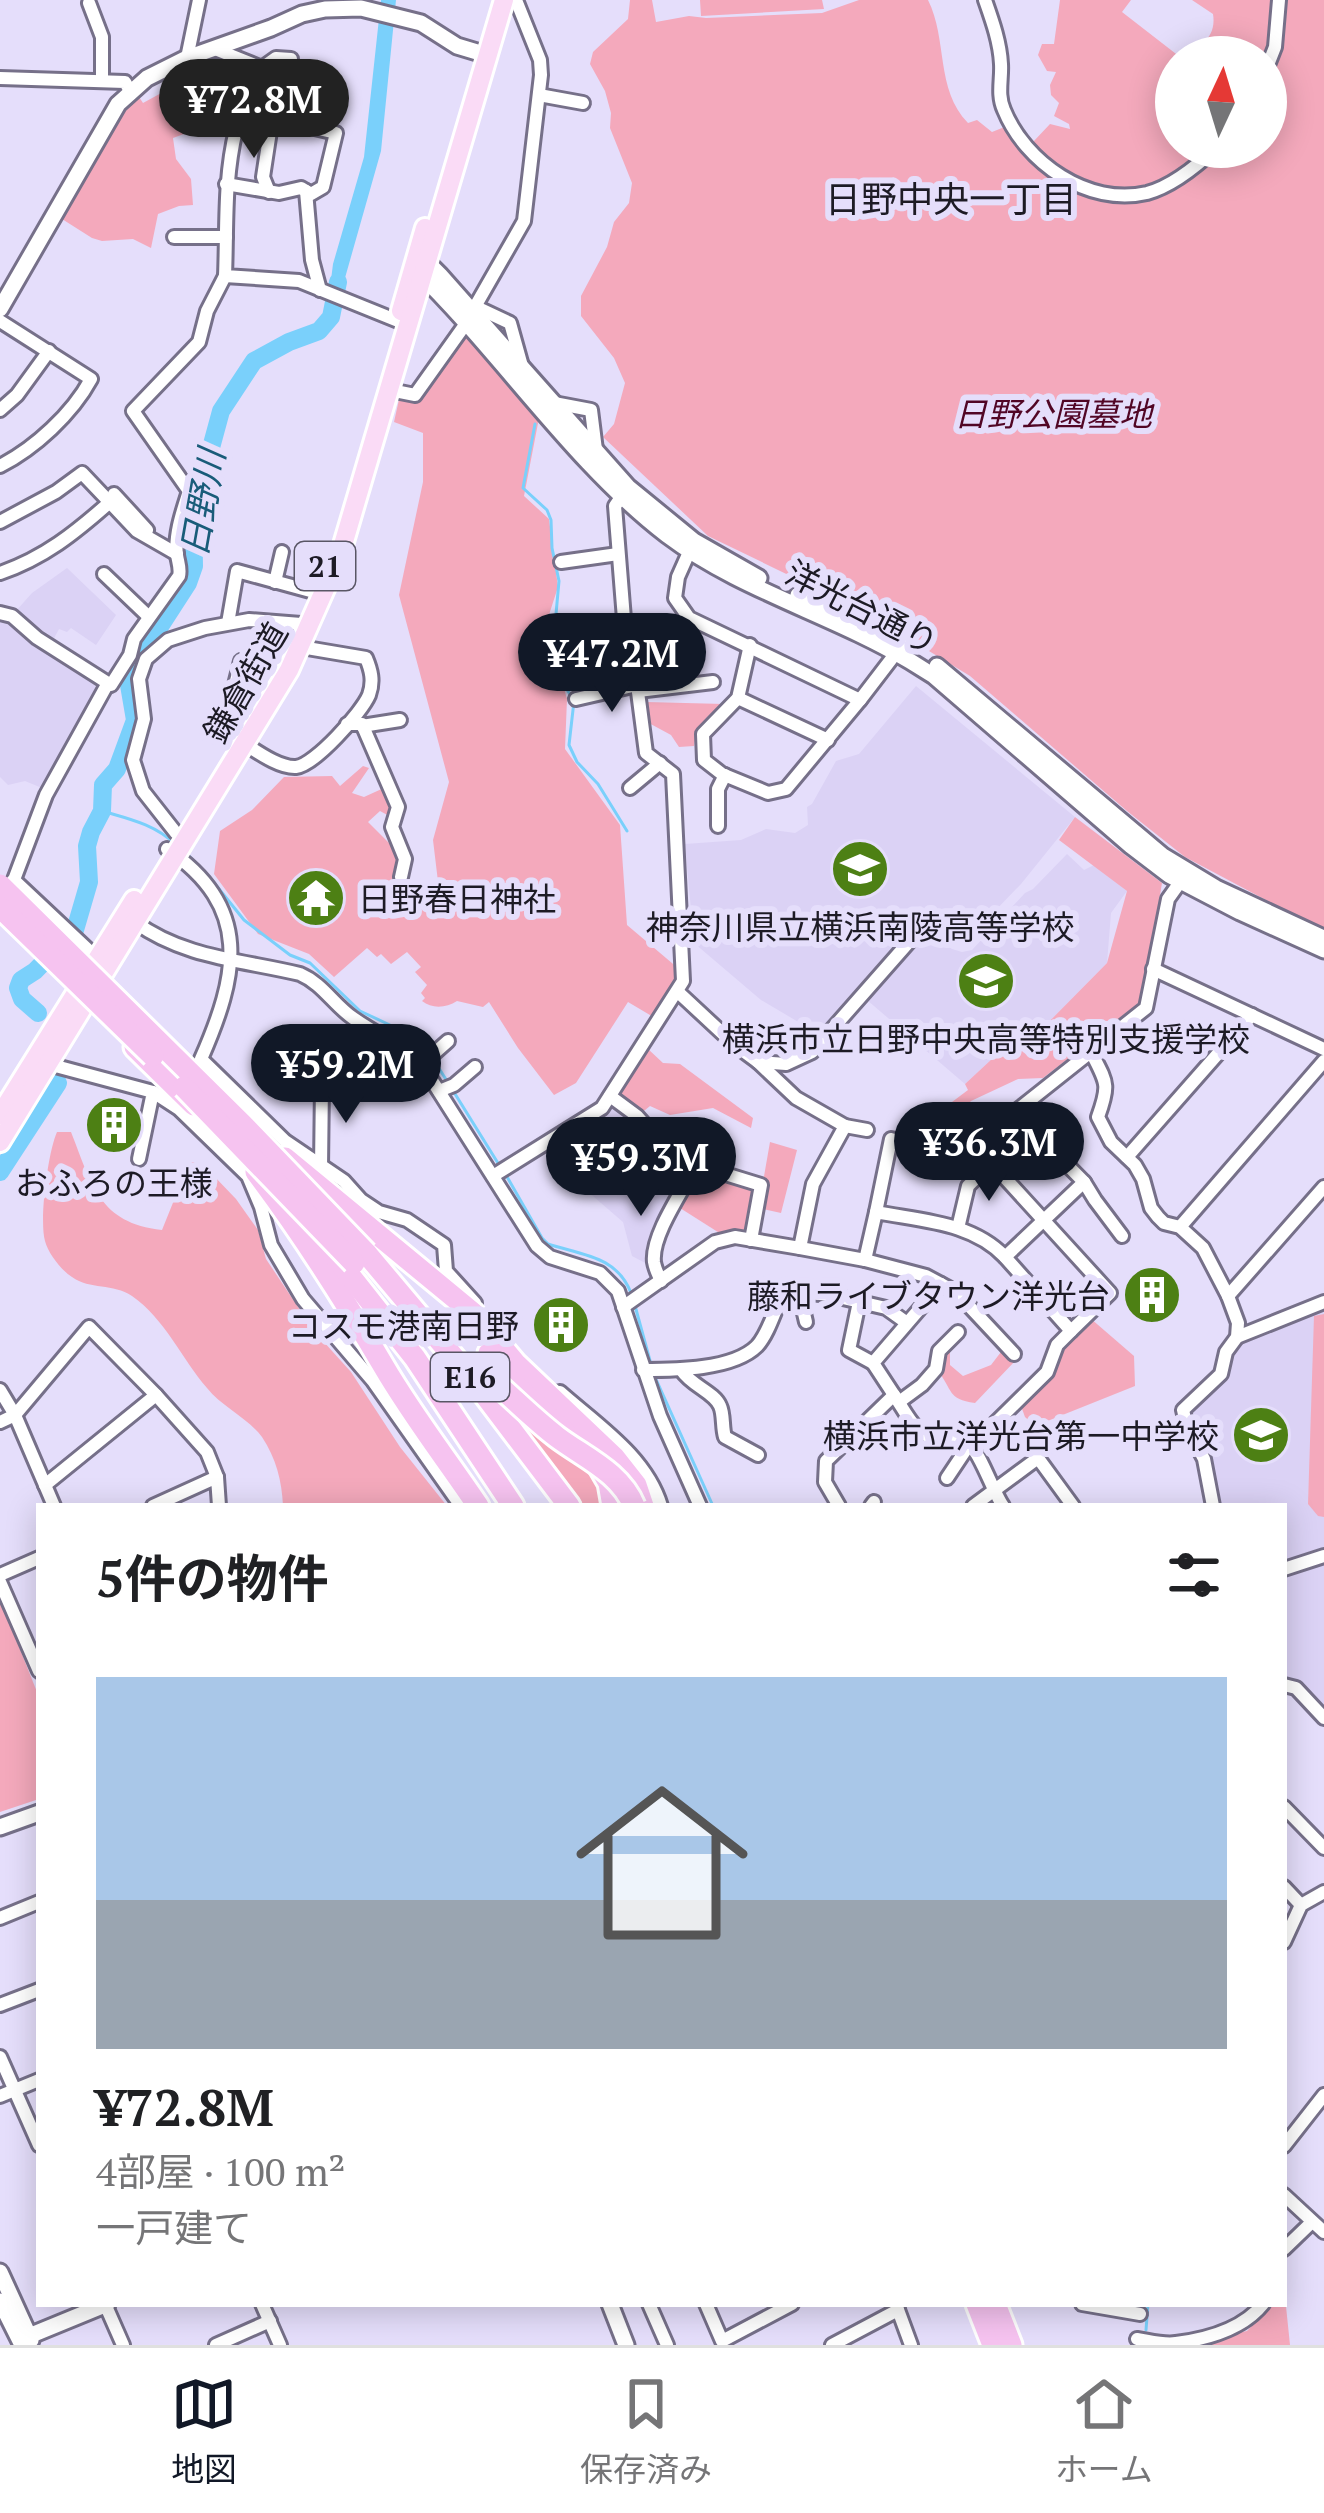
<!DOCTYPE html>
<html lang="ja">
<head>
<meta charset="utf-8">
<style>
	:root { --surface:#fff; --page:#f6f6f6; --text:#202124; --muted:#757577; --line:#e0e0e0; --accent:#111827 }
	body { margin:0; font-family:"PT Serif","Noto Sans JP",serif; background:var(--page); color:var(--text); height:100vh; display:flex; flex-direction:column; font-size:45px; white-space:nowrap }
	* { box-sizing:border-box; margin:0 }
	p { font-size:39px; color:var(--muted) }
	.icon { flex:none; width:66px; height:66px; fill:none; stroke:currentColor; stroke-width:2; stroke-linecap:round; stroke-linejoin:round }
	.map { position:relative; flex:1; overflow:hidden }
	.details { position:absolute; left:36px; top:1503px; width:1251px; height:804px; display:flex; flex-direction:column; background:var(--surface); border-radius:0px; box-shadow:0 6px 30px #0003 }
	.details>* { flex:none }
	.needle { width:78px; rotate:4deg }
	.fabs { position:absolute; left:1155px; top:36px; display:grid; gap:24px }
	.fabs a { display:grid; place-items:center; width:132px; height:132px; border-radius:50%; background:var(--surface); box-shadow:0 6px 30px #0003; font-size:60px }
	.price { position:absolute; translate:-50% -102px; padding:0 27px; border-radius:42px; background:var(--accent); color:#fff; font-size:39px; line-height:78px; filter:drop-shadow(0 3px 6px #0008) }
	.price::after { content:''; position:absolute; left:50%; top:72px; width:36px; height:27px; margin-left:-18px; background:inherit; clip-path:polygon(0 0,100% 0,50% 100%) }
	.price.current { background:#222; color:#fff }
	ul { padding:0; list-style:none }
	li { display:grid; align-content:center; gap:24px; height:636px; padding:0 60px }
	li+li { border-top:3px solid var(--line) }
	li span { display:grid; place-items:center; height:372px; border-radius:0px; color:#555 }
	li>.icon { margin-inline-start:auto }
	span .icon { width:216px; height:216px; fill:#fffc; stroke-width:1 }
	li b { font-size:51px }
	h2 { display:flex; justify-content:space-between; align-items:center; height:144px; padding:0 60px; font-size:51px }
	.tabs { display:flex; justify-content:space-around; align-items:center; height:168px; border-top:3px solid var(--line); background:var(--surface); font-size:33px; color:var(--muted) }
	.tabs a { display:grid; justify-items:center; gap:6px }
	.tabs .current { color:var(--accent) }
	.map>svg:first-child { display:block }
</style>
</head>
<body>
<div class="map">
<svg width="1324" height="2345" viewBox="0 0 1324 2345">
	<rect width="100%" height="100%" fill="#e5defb"/>
	<!-- built -->
	<g fill="#dbd2f5">
		<path d="M67,568L116,615L96,645L71,628L67,632L59,629L52,642L32,628L16,611L32,593Z"/>
		<path d="M0,615L98,685L51,779L42,788L25,781L8,785L0,777Z"/>
		<path d="M916,686L1075,817L1021,884L965,942L926,914L817,1033L761,1000L694,943L685,844L741,840L766,829L795,833L808,825L807,807L812,804L836,761L859,754Z"/>
		<path d="M1067,854L1084,870L1094,865L1127,891L1111,913L1107,963L1032,1039L1022,1031L965,1084L867,1000L915,943L927,937L935,938L952,949L962,952L972,950L1025,893L1033,889Z"/>
		<path d="M612,1101L653,1139L635,1173L674,1200L649,1265L632,1256L623,1222L579,1184L553,1146L602,1114Z"/>
		<path d="M1324,1311V1547L1284,1560V1506H1217L1204,1446L1191,1424L1188,1410L1228,1373L1229,1353L1241,1339Z"/>
		<path d="M1324,1563V1713L1284,1681V1576Z"/>
	</g>
	<!-- green -->
	<g fill="#f4a9bc" fill-rule="evenodd">
		<path d="M630,0H652L656,22L689,16L706,18L822,13L859,0H928C948,40 935,89 968,123L977,120L992,132L1017,122L1033,142L1050,124L1070,129L1069,124L1054,116L1059,103L1051,95L1050,85L1056,72L1047,71L1038,55L1042,44H1054L1060,0H1131L1122,12L1180,57C1199,48 1217,38 1213,14L1192,0H1324V931L1185,857L1127,811L970,676L865,612L708,536L603,437L614,424L625,383L614,358L581,316V296L607,247L614,222L629,203L632,183L610,128L611,113L605,91L590,64L593,52L628,19ZM1176,57H1266V147H1176Z"/>
		<path d="M700,0H822L824,9L701,16Z"/>
		<path d="M165,91L185,117L198,116L207,97L216,103L203,127L173,138L176,159L191,179L193,205L179,206L158,214L151,248L133,239L102,241L92,238L62,219L113,132L110,130L137,94L143,103Z"/>
		<path d="M465,334L539,418L524,496L549,519L558,587L546,624L567,699L565,749L620,825L627,925L679,969V979L655,1018L628,1002L576,1083L554,1095L518,1048L489,1002L483,1007L457,1001C446,1008 432,1009 422,1001L425,998L421,993L427,985L415,972L421,967L407,952L391,964L381,954L377,957L367,948L334,977L309,954L258,934L214,874L220,831L252,810L284,777L332,776L340,786L363,766L369,768L352,793L364,797L386,787L396,807L393,818L380,811L368,822L405,859L406,884L431,903L439,890L433,840L449,782L399,595L423,482V433L394,422L400,395L421,399Z"/>
		<path d="M646,702L724,704C706,716 698,724 694,746L679,747L671,735L647,722Z"/>
		<path d="M1075,817L1162,883L1142,1002L1043,1078L1018,1079L971,1101L953,1119H940L936,1114L968,1090L965,1084L1023,1030L1033,1038L1107,963L1127,891L1059,840Z"/>
		<path d="M648,1049L663,1063L680,1064L753,1118L751,1128L713,1108L670,1115L650,1106L639,1115L620,1098V1090Z"/>
		<path d="M57,1132H71C92,1185 99,1223 162,1230L189,1163L195,1162L212,1174L236,1199L258,1230L266,1259L314,1331L351,1372L400,1447L447,1506H283C282,1481 276,1458 262,1437C248,1418 222,1407 207,1388C182,1359 165,1319 132,1296C113,1283 90,1290 72,1277C61,1270 48,1253 45,1241C39,1220 48,1152 57,1132Z"/>
		<path d="M770,1142L797,1150L781,1213L763,1209L769,1185L763,1182Z"/>
		<path d="M700,1172L753,1190L754,1200L747,1233L721,1234L680,1208Z"/>
		<path d="M1324,1314V1517L1318,1516L1308,1504L1314,1316Z"/>
		<path d="M1090,1318L1134,1356L1135,1386L1035,1426L1025,1417L1021,1406L1060,1348Z"/>
		<path d="M944,1349L950,1353V1365L963,1376L991,1365L1001,1352L1016,1360L975,1403C947,1399 953,1390 938,1371Z"/>
		<path d="M515,1414L597,1473L608,1506H582Z"/>
		<path d="M0,1599L39,1697V1799L0,1812Z"/>
		<path d="M1284,2287L1290,2345H1209V2339L1247,2331L1272,2304H1284Z"/>
	</g>
	<!-- water -->
	<path fill="#7ad0fb" d="M381,0H396L381,151L341,292L330,288L333,264L364,157Z"/>
	<g fill="none" stroke-linecap="round" stroke-linejoin="round">
		<!-- stream -->
		<g stroke="#7ad0fb" stroke-width="3">
			<path d="M535,424L523,488L547,510L551,520L552,548L559,581L554,636L565,686L574,701L569,745L577,762L598,784L627,831"/>
			<path d="M102,811C129,819 154,824 175,844"/>
			<path d="M187,854L211,879L244,920L290,955L310,963L360,1011L392,1026L426,1053"/>
			<path d="M433,1059L447,1081"/>
			<path d="M452,1089L501,1168"/>
			<path d="M506,1175L542,1238L548,1244C582,1255 617,1256 631,1293"/>
			<path d="M634,1302L652,1368"/>
			<path d="M655,1377L713,1506"/>
			<path d="M1146,2330L1148,2304"/>
		</g>
		<!-- river -->
		<g stroke="#7ad0fb" stroke-width="18">
			<path d="M38,1013L22,999L18,988L21,980L35,971L75,930L89,882L87,846L91,832L102,811L103,785L117,769L135,720L129,685L135,665L188,583L194,566L193,514L221,411L254,361L289,342L319,331L331,317L338,282"/>
			<path d="M0,1172L58,1083"/>
		</g>
		<!-- minor casing -->
		<g stroke="#767089" stroke-width="18">
			<g id="minor">
				<path d="M985,0C992,20 1000,42 1001,64C1002,79 997,95 1004,110C1025,162 1088,207 1147,193C1173,186 1197,166 1217,147"/>
				<path d="M89,3L102,37V81"/>
				<path d="M215,49L262,68C259,92 242,108 236,130C224,179 227,226 225,276L299,281L398,321"/>
				<path d="M187,58L199,0"/>
				<path d="M262,68L276,58L291,59"/>
				<path d="M1266,70L1275,47L1279,0"/>
				<path d="M0,78L125,82L130,91"/>
				<path d="M539,95L583,103"/>
				<path d="M217,104L238,121"/>
				<path d="M226,184L279,193L301,188L311,194L323,187L336,133L272,118L273,105L249,101"/>
				<path d="M306,191L312,260L320,290"/>
				<path d="M269,192L263,177L272,118"/>
				<path d="M174,237H226"/>
				<path d="M476,307L510,323L522,366"/>
				<path d="M472,312L524,221L541,75L540,60L516,0"/>
				<path d="M0,321L91,379C72,414 35,448 0,466"/>
				<path d="M390,390L415,395L467,322"/>
				<path d="M554,403L591,410L596,450"/>
				<path d="M0,410L17,395L49,351"/>
				<path d="M114,494L147,530L145,534"/>
				<path d="M0,522L56,492L82,473L137,531L177,554"/>
				<path d="M690,550L678,577L675,598L689,618L860,700"/>
				<path d="M561,562L618,554"/>
				<path d="M0,573C44,558 75,533 110,502"/>
				<path d="M104,574L149,617"/>
				<path d="M275,582L282,552"/>
				<path d="M0,613L12,616L37,638L111,685L130,655L134,639L179,576C181,569 178,562 177,555C174,535 183,510 189,491L133,411L199,342L207,311L225,276"/>
				<path d="M228,623L237,571L314,592"/>
				<path d="M578,634L624,629"/>
				<path d="M750,645L738,698L703,734L704,760L722,774L768,793L786,789L860,700L896,653"/>
				<path d="M638,691L713,682"/>
				<path d="M228,698L234,689L241,661L277,668"/>
				<path d="M738,698L828,740"/>
				<path d="M576,699L637,685"/>
				<path d="M347,724H362L398,807L392,827L405,859L401,877"/>
				<path d="M362,726L400,720"/>
				<path d="M245,744C259,753 280,768 296,767C315,765 362,712 369,695C374,681 371,670 366,658L301,647"/>
				<path d="M630,788L660,763"/>
				<path d="M718,826V789L725,775"/>
				<path d="M176,833L143,791L133,760L144,719L139,679L146,659L168,640L205,628L249,620L301,624"/>
				<path d="M167,849C253,907 238,975 201,1059L285,1141L344,1181L361,1200L379,1212L407,1220L444,1245L446,1271L475,1303"/>
				<path d="M14,880L97,958"/>
				<path d="M9,893L46,795L108,683"/>
				<path d="M135,922C184,958 242,960 300,974C323,984 333,1004 353,1018C379,1036 405,1047 426,1071L537,1246L550,1257L600,1273L618,1291L660,1416L700,1506"/>
				<path d="M1153,969L1324,1049"/>
				<path d="M678,992L735,1045L758,1062L786,1064L812,1052L915,935"/>
				<path d="M1091,1052C1107,1083 1110,1084 1098,1117L1111,1142L1135,1165L1143,1179L1151,1208L1158,1217L1164,1223L1180,1227L1203,1248L1228,1296L1238,1323L1237,1337L1226,1352L1221,1374L1183,1410L1187,1427L1204,1459L1213,1506"/>
				<path d="M48,1064L153,1092L139,1159"/>
				<path d="M421,1065L448,1041"/>
				<path d="M439,1091L454,1085L475,1067"/>
				<path d="M153,1092L179,1109L248,1176L261,1207L271,1245L303,1299L373,1381L461,1506"/>
				<path d="M610,1096L637,1116L661,1143L696,1165L761,1185L751,1240"/>
				<path d="M845,1126L867,1130"/>
				<path d="M1127,1157L1252,1015"/>
				<path d="M321,1168L322,1083"/>
				<path d="M493,1176L602,1108L683,981L673,774L646,753L635,669L626,644L615,506L626,490"/>
				<path d="M1084,1182L1095,1200L1122,1236"/>
				<path d="M876,1212L891,1139L938,1149L974,1144L1110,1293L1071,1331L1005,1257"/>
				<path d="M1180,1227L1324,1061"/>
				<path d="M958,1228L968,1186L990,1164"/>
				<path d="M800,1248L865,1260"/>
				<path d="M661,1281C658,1274 655,1269 654,1262C651,1235 684,1189 696,1165"/>
				<path d="M800,1296L806,1322"/>
				<path d="M1228,1296L1324,1187"/>
				<path d="M859,1302L849,1350L873,1363"/>
				<path d="M623,1307L715,1242L735,1237L800,1248L813,1184L845,1126L796,1098L758,1062"/>
				<path d="M1237,1337L1324,1302"/>
				<path d="M1014,1354L956,1292L926,1276L865,1260L876,1212C921,1221 972,1222 1005,1257L1084,1182L1015,1112L1146,1008L1168,899L1183,878"/>
				<path d="M643,1370C674,1370 733,1370 757,1346C767,1335 773,1316 779,1302L810,1293L830,1295L886,1308L907,1323"/>
				<path d="M682,1371C692,1386 714,1392 720,1406C724,1414 722,1428 725,1437L758,1455"/>
				<path d="M0,1390L15,1415L54,1506"/>
				<path d="M560,1392C597,1425 646,1456 661,1506"/>
				<path d="M894,1395L873,1363L941,1284"/>
				<path d="M899,1402L922,1385L936,1369L939,1351L958,1332"/>
				<path d="M0,1422L15,1415L89,1327L156,1395L207,1452L217,1477"/>
				<path d="M971,1447L1047,1372L1057,1345L1071,1331"/>
				<path d="M947,1478L969,1445"/>
				<path d="M45,1485L156,1395"/>
				<path d="M153,1506L217,1477L219,1506"/>
				<path d="M839,1506L825,1482L826,1461L894,1395C907,1414 916,1438 941,1440C950,1441 963,1441 970,1446C980,1452 993,1492 1003,1506"/>
				<path d="M871,1506L874,1502"/>
				<path d="M973,1506L1038,1458L1073,1506"/>
				<path d="M1284,1569L1324,1556"/>
				<path d="M0,1575L39,1558"/>
				<path d="M0,1582L39,1671"/>
				<path d="M1284,1685L1296,1688L1324,1718"/>
				<path d="M1284,1807L1324,1848"/>
				<path d="M1284,1887L1301,1905"/>
				<path d="M0,1918L39,1902"/>
				<path d="M1284,1942L1301,1905L1324,1892"/>
				<path d="M0,2005L39,1990"/>
				<path d="M0,2057L39,2145"/>
				<path d="M0,2096L39,2080"/>
				<path d="M1284,2146L1324,2095"/>
				<path d="M1284,2195L1324,2232"/>
				<path d="M1284,2249L1312,2222"/>
				<path d="M105,2304L123,2345"/>
				<path d="M262,2304L280,2345"/>
				<path d="M649,2304L667,2345"/>
				<path d="M706,2304L722,2341L792,2304"/>
				<path d="M1082,2304L1140,2314"/>
				<path d="M897,2307L911,2345"/>
				<path d="M1137,2339C1150,2341 1164,2345 1176,2343C1207,2339 1243,2329 1263,2304"/>
				<path d="M216,2345L270,2321"/>
				<path d="M832,2345L898,2310"/>
			</g>
		</g>
		<!-- tertiary casing -->
		<g stroke="#767089" stroke-width="21">
			<g id="tertiary">
				<path d="M421,265L428,263L440,275L628,487L694,541L759,578"/>
				<path d="M415,269C501,352 573,463 667,535C740,590 831,614 910,661L934,676L1131,846L1169,875L1240,912L1324,950"/>
				<path d="M0,309L118,104L147,78L187,58L271,28L302,14L325,9L361,8L421,23L457,46L487,55"/>
				<path d="M798,595L906,647"/>
				<path d="M937,666L1163,856L1216,888L1321,937"/>
				<path d="M0,1827L39,1813"/>
				<path d="M0,2272L31,2340"/>
				<path d="M0,2301L22,2345"/>
				<path d="M610,2304L626,2345"/>
				<path d="M29,2336L107,2304"/>
			</g>
		</g>
		<!-- primary casing -->
		<g stroke="#fff" stroke-width="24">
			<g id="primary">
				<path d="M401,311L425,228"/>
				<path d="M0,1115L134,900"/>
				<path d="M0,1142L289,670L340,555L504,0"/>
			</g>
		</g>
		<!-- motorway casing -->
		<g stroke="#fff" stroke-width="27">
			<g id="motorway">
				<path d="M135,1047L194,1105"/>
				<path d="M285,1158L473,1313L515,1363L614,1457L636,1485L643,1506"/>
				<path d="M256,1172C303,1234 344,1299 384,1367C412,1415 447,1460 478,1506"/>
				<path d="M332,1253L415,1358L513,1506"/>
				<path d="M366,1253L482,1391L569,1506"/>
				<path d="M489,1353L508,1378L567,1434"/>
				<path d="M598,1464L609,1483L613,1506"/>
				<path d="M977,2304L993,2345"/>
				<path d="M995,2304L1011,2345"/>
			</g>
		</g>
		<!-- minor -->
		<use href="#minor" stroke="#fff" stroke-width="12"/>
		<!-- tertiary -->
		<use href="#tertiary" stroke="#fff" stroke-width="15"/>
		<!-- primary -->
		<use href="#primary" stroke="#fadbf6" stroke-width="18"/>
		<!-- motorway -->
		<use href="#motorway" stroke="#f6c3f0" stroke-width="21"/>
		<!-- motorway-bridge casing -->
		<g stroke="#fff" stroke-width="27" stroke-linecap="butt">
			<g id="motorway-bridge">
				<path d="M0,885L243,1125L366,1253"/>
				<path d="M0,907L153,1056"/>
				<path d="M184,1087L354,1263"/>
				<path d="M499,1386C518,1403 536,1421 557,1437C585,1458 620,1472 634,1506"/>
			</g>
		</g>
		<!-- motorway-bridge -->
		<use href="#motorway-bridge" stroke="#f6c3f0" stroke-width="21"/>
	</g>
	<!-- icons -->
	<defs>
		<g id="school-disc" transform="scale(3)"><circle r="9.5" fill="#4d8014" stroke="#e5defb"/><path d="M0-5L7-2L0 1L-7-2ZM-4 1L0 2.5L4 1V4Q0 6-4 4Z" fill="#fff"/></g>
		<g id="temple-disc" transform="scale(3)"><circle r="9.5" fill="#4d8014" stroke="#e5defb"/><path d="M0-6L5-2H3V0L6.5 2.5H4V6H1.5V3h-3V6H-4V2.5H-6.5L-3 0V-2H-5Z" fill="#fff"/></g>
		<g id="building-disc" transform="scale(3)"><circle r="9.5" fill="#4d8014" stroke="#e5defb"/><path d="M-4-6H4V6H1V3H-1V6H-4ZM-2.5-4.3h1.7v1.8h-1.7ZM.8-4.3h1.7v1.8H.8ZM-2.5-1h1.7V.8h-1.7ZM.8-1h1.7V.8H.8Z" fill="#fff"/></g>
	</defs>
	<g fill-rule="evenodd">
		<use href="#school-disc" x="860" y="869"/>
		<use href="#temple-disc" x="316" y="898"/>
		<use href="#school-disc" x="986" y="981"/>
		<use href="#building-disc" x="114" y="1125"/>
		<use href="#building-disc" x="1152" y="1295"/>
		<use href="#building-disc" x="561" y="1325"/>
		<use href="#school-disc" x="1261" y="1435"/>
	</g>
	<g text-anchor="middle" dominant-baseline="central" stroke-width="12" stroke-linejoin="round" paint-order="stroke">
		<!-- shield labels -->
		<g fill="#e5defb" stroke="#595665" stroke-width="3">
			<rect x="295" y="542" width="60" height="48" rx="9"/>
			<rect x="431" y="1353" width="78" height="48" rx="9"/>
		</g>
		<g font-size="30" font-weight="bold" fill="#1d1b25">
			<text x="325" y="566">21</text>
			<text x="470" y="1377">E16</text>
		</g>
		<!-- park labels -->
		<g font-size="33" font-style="italic" fill="#510625" stroke="#e5defb">
			<text x="1053" y="413">日野公園墓地</text>
		</g>
		<!-- street labels -->
		<g font-size="33" fill="#1d1b25" stroke="#e5defb">
			<text transform="translate(862 607) rotate(27)">洋光台通り</text>
			<text transform="translate(245 682) rotate(-60)">鎌倉街道</text>
		</g>
		<!-- poi labels -->
		<g font-size="33" fill="#1d1b25" stroke="#e5defb">
			<text x="358" y="898" text-anchor="start">日野春日神社</text>
			<text x="860" y="926">神奈川県立横浜南陵高等学校</text>
			<text x="986" y="1038">横浜市立日野中央高等特別支援学校</text>
			<text x="114" y="1182">おふろの王様</text>
			<text x="1110" y="1295" text-anchor="end">藤和ライブタウン洋光台</text>
			<text x="519" y="1325" text-anchor="end">コスモ港南日野</text>
			<text x="1219" y="1435" text-anchor="end">横浜市立洋光台第一中学校</text>
		</g>
		<!-- neighbourhood labels -->
		<g font-size="36" fill="#1d1b25" stroke="#e5defb">
			<text x="951" y="198">日野中央一丁目</text>
		</g>
		<!-- water labels -->
		<g font-size="36" font-style="italic" fill="#195c79" stroke="#e5defb">
			<text transform="translate(202 503) rotate(-80)">日野川</text>
		</g>
	</g>
</svg>
<div class="fabs">
<a><svg class="needle" viewBox="-14 -14 28 28"><path d="M0-13l5 13h-10z" fill="#e53935"/><path d="M0 13l5-13h-10z" fill="#757577"/></svg></a>
</div>
<b class="price current" style="left:254px;top:161px">¥72.8M</b>
<b class="price" style="left:612px;top:715px">¥47.2M</b>
<b class="price" style="left:346px;top:1126px">¥59.2M</b>
<b class="price" style="left:989px;top:1204px">¥36.3M</b>
<b class="price" style="left:641px;top:1219px">¥59.3M</b>
<section class="details">
<h2>5件の物件<svg class="icon" aria-label="filters" viewBox="0 0 24 24"><path d="M4 7h16M4 17h16"/><circle cx="9" cy="7" r="2"/><circle cx="15" cy="17" r="2"/></svg></h2>
<ul>
<li><span style="background:linear-gradient(#a9c7e8 60%,#9aa5b1 0)"><svg class="icon" aria-label="home" viewBox="0 0 24 24"><path d="M3 11l9-7 9 7M6 9v11h12V9"/></svg></span><div><b>¥72.8M</b><p>4部屋 · 100 m²</p><p>一戸建て</p></div></li>
</ul>
</section>
</div>
<nav class="tabs">
<a class="current"><svg class="icon" aria-label="map" viewBox="0 0 24 24"><path d="M3 6l6-2 6 2 6-2v14l-6 2-6-2-6 2zM9 4v14M15 6v14"/></svg>地図</a>
<a><svg class="icon" aria-label="saved" viewBox="0 0 24 24"><path d="M7 4h10v16l-5-4-5 4z"/></svg>保存済み</a>
<a><svg class="icon" aria-label="home" viewBox="0 0 24 24"><path d="M3 11l9-7 9 7M6 9v11h12V9"/></svg>ホーム</a>
</nav>
</body>
</html>
